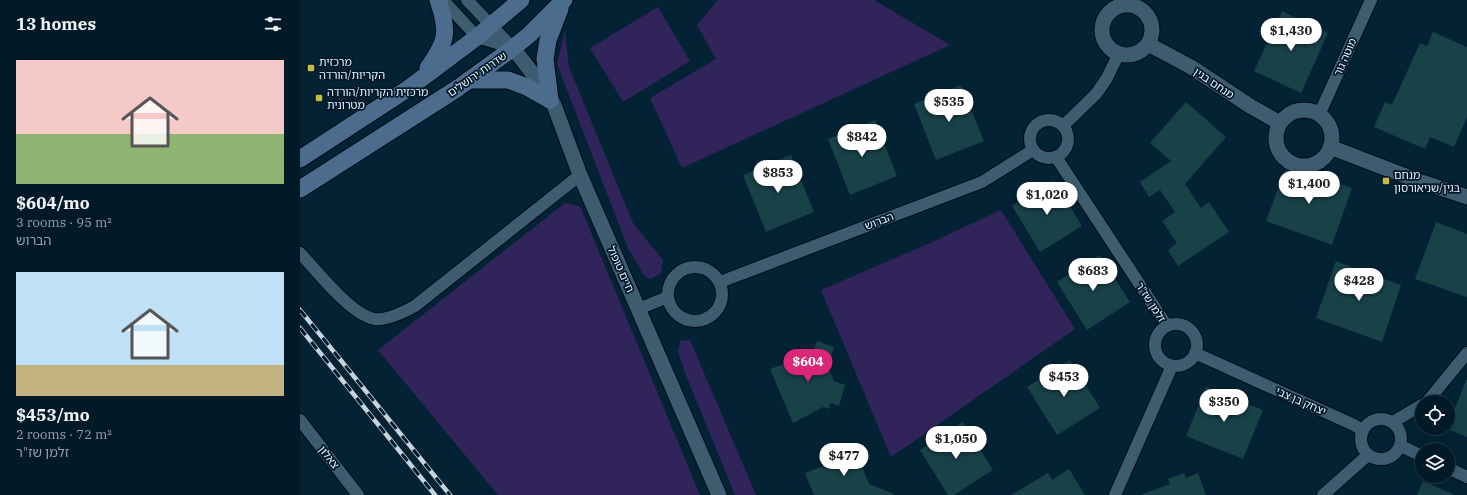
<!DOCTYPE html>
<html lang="en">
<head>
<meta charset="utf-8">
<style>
	:root { --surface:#021a27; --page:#0c232f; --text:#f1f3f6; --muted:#96a1a7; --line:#233844; --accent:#db2777 }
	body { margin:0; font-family:"IBM Plex Serif","Noto Sans Hebrew",serif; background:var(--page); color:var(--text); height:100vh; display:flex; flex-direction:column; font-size:15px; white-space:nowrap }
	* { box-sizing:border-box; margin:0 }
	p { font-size:13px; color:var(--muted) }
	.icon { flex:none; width:22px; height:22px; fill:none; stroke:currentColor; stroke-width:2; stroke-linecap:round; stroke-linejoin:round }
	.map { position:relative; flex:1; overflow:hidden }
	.drawer { display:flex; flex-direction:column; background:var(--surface); width:300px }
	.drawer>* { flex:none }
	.controls { position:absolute; left:1115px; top:395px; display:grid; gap:8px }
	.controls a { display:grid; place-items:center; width:40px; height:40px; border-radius:50%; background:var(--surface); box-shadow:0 4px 16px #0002,0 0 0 1px var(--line); font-size:20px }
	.price { position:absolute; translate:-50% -34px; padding:0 9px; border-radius:14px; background:#fff; color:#222; font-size:13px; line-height:26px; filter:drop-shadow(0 1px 2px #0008) }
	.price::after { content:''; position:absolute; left:50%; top:24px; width:12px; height:9px; margin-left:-6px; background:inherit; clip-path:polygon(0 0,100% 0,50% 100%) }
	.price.active { background:var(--accent); color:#fff }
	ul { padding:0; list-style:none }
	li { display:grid; align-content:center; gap:8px; height:212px; padding:0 16px }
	li span { display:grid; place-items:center; height:124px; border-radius:0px; color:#555 }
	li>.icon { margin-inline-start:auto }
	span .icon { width:72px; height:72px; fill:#fffc; stroke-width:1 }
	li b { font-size:17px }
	h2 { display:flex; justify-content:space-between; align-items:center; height:48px; padding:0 16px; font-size:17px }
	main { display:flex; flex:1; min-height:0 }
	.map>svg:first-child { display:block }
</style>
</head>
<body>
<main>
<section class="drawer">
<h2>13 homes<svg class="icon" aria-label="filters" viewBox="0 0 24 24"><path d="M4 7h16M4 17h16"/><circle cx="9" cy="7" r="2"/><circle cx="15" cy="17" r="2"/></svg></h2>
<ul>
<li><span style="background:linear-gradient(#f6c9c9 60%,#8fb573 0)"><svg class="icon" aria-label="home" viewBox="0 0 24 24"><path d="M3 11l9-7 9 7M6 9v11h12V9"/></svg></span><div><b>$604/mo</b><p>3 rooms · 95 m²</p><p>הברוש</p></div></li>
<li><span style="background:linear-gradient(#bfe0f5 75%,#c2b280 0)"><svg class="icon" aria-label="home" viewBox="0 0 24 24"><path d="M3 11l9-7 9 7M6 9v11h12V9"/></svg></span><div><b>$453/mo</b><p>2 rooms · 72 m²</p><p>זלמן שז&quot;ר</p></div></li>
</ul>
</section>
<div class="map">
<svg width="1167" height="495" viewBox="0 0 1167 495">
	<rect width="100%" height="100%" fill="#032334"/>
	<!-- green -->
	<g fill="#30245b">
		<path d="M418,0H574L650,45L382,168L350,98L416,59L397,25Z"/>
		<path d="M358,7L390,61L323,102L290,48Z"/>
		<path d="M265,30L269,67L333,223L363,260L361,273L351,279L345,277L328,248L257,64Z"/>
		<path d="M265,203L280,206L400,495H198L78,350Z"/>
		<path d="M701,210L775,329L591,457L521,290L630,243Z"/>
		<path d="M390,340L456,495H435L385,373L378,352L380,341Z"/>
	</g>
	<!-- building -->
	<g fill="#184148">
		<path d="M982,11L1028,33L1001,93L954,71Z"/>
		<path d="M1133,32L1167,47V117L1154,147L1130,137L1125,149L1074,127L1085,102L1092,105L1120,43L1127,46Z"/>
		<path d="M661,85L684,141L636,160L614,104Z"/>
		<path d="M886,102L926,137L885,184L901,208L909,202L929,232L878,266L868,250L877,243L862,221L875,212L860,190L849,197L840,182L871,161L850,143Z"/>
		<path d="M575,120L597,176L550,195L528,139Z"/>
		<path d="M491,155L514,212L466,232L443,175Z"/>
		<path d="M987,165L1052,188L1032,245L966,221Z"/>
		<path d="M754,180L782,226L740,252L712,206Z"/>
		<path d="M1136,222L1167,234V297L1115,279Z"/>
		<path d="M800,255L830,302L787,330L757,282Z"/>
		<path d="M1036,261L1101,285L1082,342L1016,318Z"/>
		<path d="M517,341L534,347L528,366L534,381L545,385L539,406L530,403L529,409L523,407L493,423L470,369L506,356L507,350L513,352Z"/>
		<path d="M770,360L800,408L757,435L727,387Z"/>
		<path d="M1166,380H1167V437L1147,429Z"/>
		<path d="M906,387L963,410L943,459L886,436Z"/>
		<path d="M663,422L693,470L654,495H648L620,450Z"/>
		<path d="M552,444L569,451L563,469L569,484L594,494V495H514L505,473L540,460L542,454L548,455Z"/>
		<path d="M769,469L785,495H711L748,473L752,480Z"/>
		<path d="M884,473L886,478L898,473L906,495H843V494L870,484L868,479Z"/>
		<path d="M1123,481L1155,495H1117Z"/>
	</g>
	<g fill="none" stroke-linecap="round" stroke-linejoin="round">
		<!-- minor casing -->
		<g stroke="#000b18" stroke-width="14">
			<g id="minor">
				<path d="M143,0L177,37L213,48"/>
				<path d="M167,0L211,46"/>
				<path d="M1019,115L1071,0"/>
				<circle cx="749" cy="139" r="19"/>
				<path d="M763,126L796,94L807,78L819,53"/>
				<path d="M756,157L867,326"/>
				<path d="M0,253C17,271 50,314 74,319C86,321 104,312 115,306L280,175"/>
				<circle cx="395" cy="294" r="27"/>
				<path d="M420,282L682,182L733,150"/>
				<path d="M338,309L368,297"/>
				<circle cx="876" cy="345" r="21"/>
				<path d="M895,353L1054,425L1063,431"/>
				<path d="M1127,402L1167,353"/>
				<circle cx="1081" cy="439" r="20"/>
				<path d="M0,420L58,495"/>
				<path d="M1093,422L1122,405"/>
				<path d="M1101,446L1122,456"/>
				<path d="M1148,468L1167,477"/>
				<path d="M815,495L872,366"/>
				<path d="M1023,495L1068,455"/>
			</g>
		</g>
		<!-- tertiary casing -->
		<g stroke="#000b18" stroke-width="17">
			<g id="tertiary">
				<circle cx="827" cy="30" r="25"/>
				<path d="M848,44L891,67L950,106L980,123"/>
				<path d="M213,48L233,74L254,105L280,175L419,495"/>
				<circle cx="1004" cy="138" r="28"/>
				<path d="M1030,147L1116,180L1167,197"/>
			</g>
		</g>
		<!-- secondary casing -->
		<g stroke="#000b18" stroke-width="19">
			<g id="secondary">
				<path d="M128,68C147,41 149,32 138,0"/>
				<path d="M169,80H208L227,87L250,100"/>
				<path d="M250,100L245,59L248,40L260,9"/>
				<path d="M0,159L109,88L177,37L221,0"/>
				<path d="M0,189L158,88L213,48L229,35L264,0"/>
			</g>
		</g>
		<!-- minor -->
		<use href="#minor" stroke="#3d5c70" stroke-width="12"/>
		<!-- tertiary -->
		<use href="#tertiary" stroke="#3d5c70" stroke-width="15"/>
		<!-- secondary -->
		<use href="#secondary" stroke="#4c6c8d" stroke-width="17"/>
		<!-- rail casing -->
		<g stroke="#c6d5dd" stroke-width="4.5">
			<g id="rail">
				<path d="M0,310L150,495"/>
				<path d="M0,328L135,495"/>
			</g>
		</g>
		<!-- rail -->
		<use href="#rail" stroke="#00192a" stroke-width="3" stroke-dasharray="9" stroke-linecap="butt"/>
	</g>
	<!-- markers -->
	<g fill="#c5bc3d" stroke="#00192a" stroke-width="1.5">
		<rect x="7" y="64" width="8" height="8" rx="2"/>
		<rect x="15" y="94" width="8" height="8" rx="2"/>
		<rect x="1082" y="177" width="8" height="8" rx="2"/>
	</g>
	<g text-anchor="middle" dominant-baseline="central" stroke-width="3.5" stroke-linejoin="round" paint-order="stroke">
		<!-- street labels -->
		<g font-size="11" fill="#ebf6fd" stroke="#00192a">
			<text transform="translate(1045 57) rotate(-66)">מוטה גור</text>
			<text transform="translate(177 74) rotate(-35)">שדרות ירושלים</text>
			<text transform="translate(914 83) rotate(34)">מנחם בגין</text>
			<text transform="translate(579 221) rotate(-21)">הברוש</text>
			<text transform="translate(321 269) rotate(66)">חיים טופול</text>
			<text transform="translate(851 302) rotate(57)">זלמן שז"ר</text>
			<text transform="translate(1001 401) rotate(24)">יצחק בן צבי</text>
			<text transform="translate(29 457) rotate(52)">צאלון</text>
		</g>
		<!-- poi labels -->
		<g font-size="11" fill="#ebf6fd" stroke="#00192a" text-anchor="start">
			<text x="19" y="62">מרכזית<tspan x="19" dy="13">הקריות/הורדה</tspan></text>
			<text x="27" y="92">מרכזית הקריות/הורדה<tspan x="27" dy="13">מטרונית</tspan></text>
			<text x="1094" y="175">מנחם<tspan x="1094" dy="13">בגין/שניאורסון</tspan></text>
		</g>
	</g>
</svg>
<div class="controls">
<a><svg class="icon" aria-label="locate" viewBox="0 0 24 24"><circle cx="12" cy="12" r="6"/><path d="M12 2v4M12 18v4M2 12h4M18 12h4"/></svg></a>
<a><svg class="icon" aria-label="layers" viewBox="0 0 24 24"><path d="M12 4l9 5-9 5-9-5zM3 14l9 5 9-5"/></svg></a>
</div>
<b class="price" style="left:991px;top:52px">$1,430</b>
<b class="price" style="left:649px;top:123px">$535</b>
<b class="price" style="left:562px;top:158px">$842</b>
<b class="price" style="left:478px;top:194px">$853</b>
<b class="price" style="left:1009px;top:205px">$1,400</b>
<b class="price" style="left:747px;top:216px">$1,020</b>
<b class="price" style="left:793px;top:292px">$683</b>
<b class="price" style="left:1059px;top:302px">$428</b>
<b class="price active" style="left:508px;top:383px">$604</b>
<b class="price" style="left:764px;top:398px">$453</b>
<b class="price" style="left:924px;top:423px">$350</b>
<b class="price" style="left:656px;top:460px">$1,050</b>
<b class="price" style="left:544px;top:477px">$477</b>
</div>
</main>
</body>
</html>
